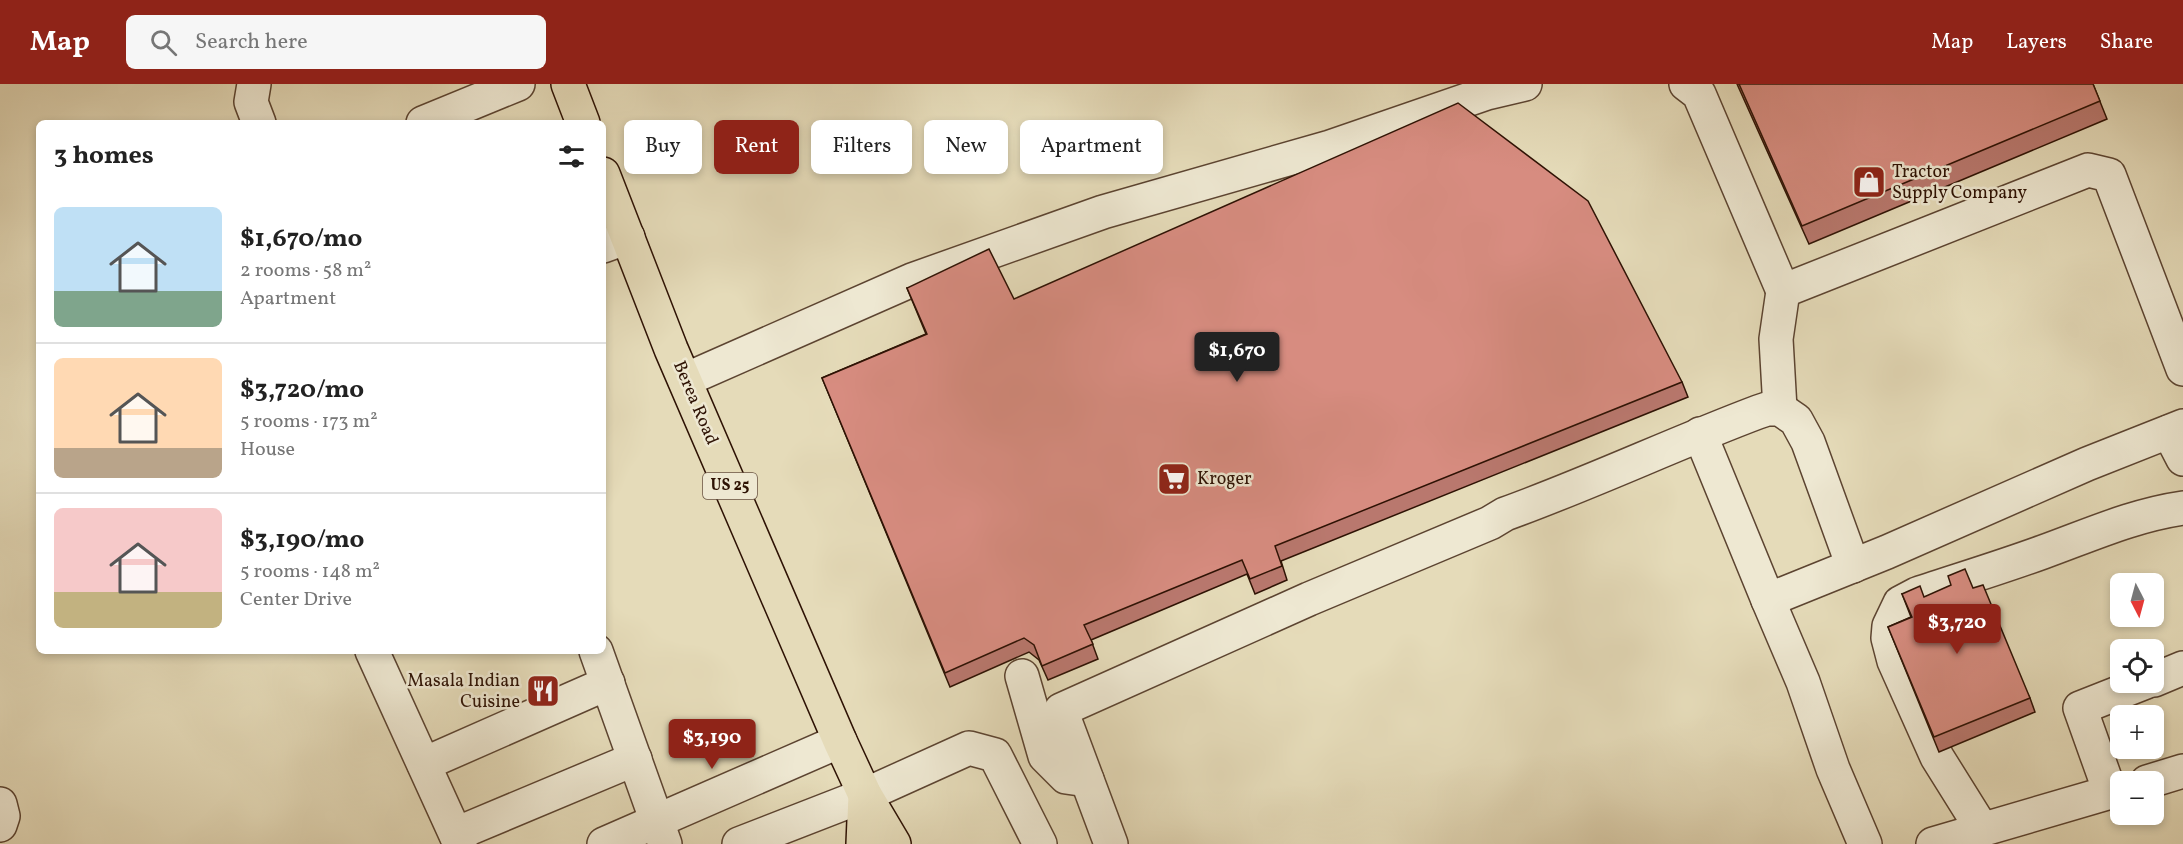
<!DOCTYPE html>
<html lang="en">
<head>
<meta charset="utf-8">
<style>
	:root { --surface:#fff; --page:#f6f6f6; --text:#222; --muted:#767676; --line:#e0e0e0; --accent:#8f2418 }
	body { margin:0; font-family:Vollkorn,serif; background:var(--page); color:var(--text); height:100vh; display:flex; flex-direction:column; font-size:22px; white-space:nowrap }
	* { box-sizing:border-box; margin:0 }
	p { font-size:20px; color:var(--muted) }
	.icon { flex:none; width:33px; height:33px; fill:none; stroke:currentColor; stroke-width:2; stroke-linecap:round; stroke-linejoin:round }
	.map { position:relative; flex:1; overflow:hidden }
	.sheet { position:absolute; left:36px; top:36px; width:570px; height:534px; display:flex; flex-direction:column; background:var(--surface); border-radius:9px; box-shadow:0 3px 9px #0003 }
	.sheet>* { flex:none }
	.top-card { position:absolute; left:624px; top:36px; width:570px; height:54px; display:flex; gap:12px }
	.needle { width:39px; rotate:174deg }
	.controls { position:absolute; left:2110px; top:489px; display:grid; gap:12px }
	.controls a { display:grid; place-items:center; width:54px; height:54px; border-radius:9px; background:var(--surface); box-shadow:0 3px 9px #0003; font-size:30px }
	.price { position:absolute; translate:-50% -51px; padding:0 14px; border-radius:6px; background:var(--accent); color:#fff; font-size:20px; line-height:39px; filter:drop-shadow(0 2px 3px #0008) }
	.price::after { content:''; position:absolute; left:50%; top:36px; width:18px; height:14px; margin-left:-9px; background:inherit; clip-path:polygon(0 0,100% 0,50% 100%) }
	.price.active { background:#222; color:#fff }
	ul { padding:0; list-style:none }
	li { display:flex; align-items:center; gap:18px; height:150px; padding:0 18px }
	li+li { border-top:2px solid var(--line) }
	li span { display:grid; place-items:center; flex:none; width:168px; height:120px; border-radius:9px; color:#555 }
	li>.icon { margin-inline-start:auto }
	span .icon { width:72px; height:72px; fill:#fffc; stroke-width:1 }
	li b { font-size:26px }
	h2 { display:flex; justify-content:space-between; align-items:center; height:72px; padding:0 18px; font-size:26px }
	.pill { padding:0 21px; border-radius:9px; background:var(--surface); box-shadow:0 3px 9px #0003; font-size:21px; line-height:54px }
	.pill.active { background:var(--accent); color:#fff }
	header { display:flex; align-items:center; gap:36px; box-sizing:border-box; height:84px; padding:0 30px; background:var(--accent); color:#fff }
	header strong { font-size:28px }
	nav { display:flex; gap:33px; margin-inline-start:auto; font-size:21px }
	.search { width:420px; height:54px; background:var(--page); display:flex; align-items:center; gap:15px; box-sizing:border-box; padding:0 21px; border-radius:9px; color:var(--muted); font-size:22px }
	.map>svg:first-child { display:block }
</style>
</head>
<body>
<header>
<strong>Map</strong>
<div class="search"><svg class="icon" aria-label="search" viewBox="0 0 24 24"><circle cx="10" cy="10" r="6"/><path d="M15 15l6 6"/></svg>Search here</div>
<nav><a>Map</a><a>Layers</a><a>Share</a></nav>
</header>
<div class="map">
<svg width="2183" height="760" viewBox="0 0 2183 760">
	<rect width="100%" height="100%" fill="#e5dbb9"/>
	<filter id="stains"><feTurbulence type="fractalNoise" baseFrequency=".00333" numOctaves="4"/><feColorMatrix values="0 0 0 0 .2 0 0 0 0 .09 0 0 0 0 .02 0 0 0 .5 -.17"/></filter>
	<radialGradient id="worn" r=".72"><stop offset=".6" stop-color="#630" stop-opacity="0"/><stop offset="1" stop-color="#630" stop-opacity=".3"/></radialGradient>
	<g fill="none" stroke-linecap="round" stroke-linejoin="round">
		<!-- minor casing -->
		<g stroke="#5c4431" stroke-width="36">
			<g id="minor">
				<path d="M254,0L251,18L259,39"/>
				<path d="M1686,0L1699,10L1783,207"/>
				<path d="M423,39L518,0"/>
				<path d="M603,162L628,153"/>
				<path d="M685,296L912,196L1103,128L1330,63L1487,9L1525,0"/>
				<path d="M1780,325L1776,255L1783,207L2088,86L2109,91L2183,285"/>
				<path d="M2169,348L2183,375"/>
				<path d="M1700,350L1768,516"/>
				<path d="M372,567L460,760"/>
				<path d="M596,567L665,760"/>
				<path d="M1022,592L1045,672L1066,693L1087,696"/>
				<path d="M2154,596L2183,584"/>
				<path d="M424,680L608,599"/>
				<path d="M2147,698L2183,687"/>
				<path d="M2110,708L2080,624L2146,598"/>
				<path d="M0,720L3,732L0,741"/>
				<path d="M1982,745L1937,673L1894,577L1888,554L1889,542L1900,519L1917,510C1959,496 2002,483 2043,468C2090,451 2134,431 2183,424"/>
				<path d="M456,750L635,675"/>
				<path d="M604,760L840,657"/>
				<path d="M739,760L865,711L969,664L995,671L1040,760"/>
				<path d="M1111,760L1061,626L1309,515L1490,439L1505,430C1591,399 1673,360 1758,328L1767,325H1780L1796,336L1808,358L1853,482"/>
				<path d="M1865,760L1833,685L1803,598L1768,516L1887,468L2087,380L2183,342"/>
				<path d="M1933,760L2121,705"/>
			</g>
		</g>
		<!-- major casing -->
		<g stroke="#2e1204" stroke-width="36">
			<g id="major">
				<path d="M568,0L583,39"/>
				<path d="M603,90L671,265L840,657L865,711L894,760"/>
				<path d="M863,760L865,711"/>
			</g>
		</g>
		<!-- minor -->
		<use href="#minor" stroke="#eee8d2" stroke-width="33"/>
		<!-- major -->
		<use href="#major" stroke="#e5dbb9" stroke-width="33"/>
	</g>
	<!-- wall -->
	<g fill="#b9786e" stroke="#2e1204" stroke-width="1.5">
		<path d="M1737,0H2093L2107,35L1809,160Z"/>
		<path d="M907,204L1014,215L1682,298L1688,313L1281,477L1287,496L1255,510L1247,490L1091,556L1098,575L1048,596L1039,576L1029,568L950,603L822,294L926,250Z"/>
		<path d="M1973,504L2030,614L2035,628L1939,668L1888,543L1911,533L1902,510L1924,513Z"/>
	</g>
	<!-- building -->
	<g fill="#d78c80" stroke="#2e1204" stroke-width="1.5">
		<path d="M1739,0H2093L2100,17L1802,142Z"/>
		<path d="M1458,19L1588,117L1682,298L1275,462L1282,482L1250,495L1242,476L1084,541L1093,560L1042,582L1034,561L1024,554L945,589L822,294L927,250L907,204L989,165L1014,215Z"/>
		<path d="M1965,485L1973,504L1983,501L2030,614L1934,653L1888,543L1912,533L1902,510L1920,502L1924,513L1951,501L1948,492Z"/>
	</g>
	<!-- icons -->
	<defs>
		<g id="shop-square" transform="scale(1.725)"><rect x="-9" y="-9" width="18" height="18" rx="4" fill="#8f2418" stroke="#eee8d2"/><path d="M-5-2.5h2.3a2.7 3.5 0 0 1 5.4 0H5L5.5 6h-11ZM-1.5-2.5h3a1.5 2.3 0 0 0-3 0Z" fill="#fff"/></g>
		<g id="supermarket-square" transform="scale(1.725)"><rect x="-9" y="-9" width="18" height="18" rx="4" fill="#8f2418" stroke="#eee8d2"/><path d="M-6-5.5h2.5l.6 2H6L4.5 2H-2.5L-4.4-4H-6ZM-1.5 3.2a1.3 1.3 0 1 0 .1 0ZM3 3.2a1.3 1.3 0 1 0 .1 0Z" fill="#fff"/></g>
		<g id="restaurant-square" transform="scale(1.725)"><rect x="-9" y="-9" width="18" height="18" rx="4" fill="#8f2418" stroke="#eee8d2"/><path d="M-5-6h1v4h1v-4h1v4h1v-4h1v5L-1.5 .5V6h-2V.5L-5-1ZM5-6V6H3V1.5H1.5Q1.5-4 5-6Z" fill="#fff"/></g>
	</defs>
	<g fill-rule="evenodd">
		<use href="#shop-square" x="1869" y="98"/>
		<use href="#supermarket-square" x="1174" y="395"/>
		<use href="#restaurant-square" x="543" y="607"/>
	</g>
	<g text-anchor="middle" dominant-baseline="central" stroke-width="5" stroke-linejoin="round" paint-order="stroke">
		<!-- shield labels -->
		<rect fill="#eee8d2" stroke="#685242" stroke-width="1.5" x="703" y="389" width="54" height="26" rx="4.5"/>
		<g font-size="16" font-weight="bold" fill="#2e1204">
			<text x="730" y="402">US 25</text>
		</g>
		<!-- poi labels -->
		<g font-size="18" fill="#2e1204" stroke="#eee8d2" text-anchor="start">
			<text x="1892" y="88">Tractor<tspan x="1892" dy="21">Supply Company</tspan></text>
			<text x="1197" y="395">Kroger</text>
			<text x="520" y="597" text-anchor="end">Masala Indian<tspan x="520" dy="21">Cuisine</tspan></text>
		</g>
		<!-- street labels -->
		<g font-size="18" fill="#2e1204" stroke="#eee8d2">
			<text transform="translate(695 319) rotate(67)">Berea Road</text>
		</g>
	</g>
	<rect width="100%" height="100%" filter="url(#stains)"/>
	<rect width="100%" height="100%" fill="url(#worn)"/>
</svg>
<div class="controls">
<a><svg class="needle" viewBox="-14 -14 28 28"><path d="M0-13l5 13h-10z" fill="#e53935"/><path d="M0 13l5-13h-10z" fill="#767676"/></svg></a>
<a><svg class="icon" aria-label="locate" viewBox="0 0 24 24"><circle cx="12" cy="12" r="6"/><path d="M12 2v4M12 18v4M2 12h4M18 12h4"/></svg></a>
<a>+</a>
<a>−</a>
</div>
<b class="price active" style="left:1237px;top:299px">$1,670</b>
<b class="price" style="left:1957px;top:571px">$3,720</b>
<b class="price" style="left:712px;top:686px">$3,190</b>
<div class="top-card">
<a class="pill">Buy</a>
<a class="pill active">Rent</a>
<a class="pill">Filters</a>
<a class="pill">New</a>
<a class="pill">Apartment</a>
</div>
<section class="sheet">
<h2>3 homes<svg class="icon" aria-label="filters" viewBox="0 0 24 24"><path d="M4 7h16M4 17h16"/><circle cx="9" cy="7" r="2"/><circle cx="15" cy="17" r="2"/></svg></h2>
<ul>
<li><span style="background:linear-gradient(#bfe0f5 70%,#7fa58c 0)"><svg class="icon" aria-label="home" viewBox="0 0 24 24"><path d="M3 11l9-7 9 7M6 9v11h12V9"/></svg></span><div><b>$1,670/mo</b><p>2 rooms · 58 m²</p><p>Apartment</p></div></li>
<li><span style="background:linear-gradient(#ffd9b3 75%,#b9a48a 0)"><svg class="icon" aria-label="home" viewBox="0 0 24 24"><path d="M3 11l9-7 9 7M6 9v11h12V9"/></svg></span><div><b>$3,720/mo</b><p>5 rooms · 173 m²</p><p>House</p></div></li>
<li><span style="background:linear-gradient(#f6c9c9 70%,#c2b280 0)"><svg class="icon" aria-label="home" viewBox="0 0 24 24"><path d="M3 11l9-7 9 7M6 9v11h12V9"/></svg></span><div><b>$3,190/mo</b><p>5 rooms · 148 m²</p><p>Center Drive</p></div></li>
</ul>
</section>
</div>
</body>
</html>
